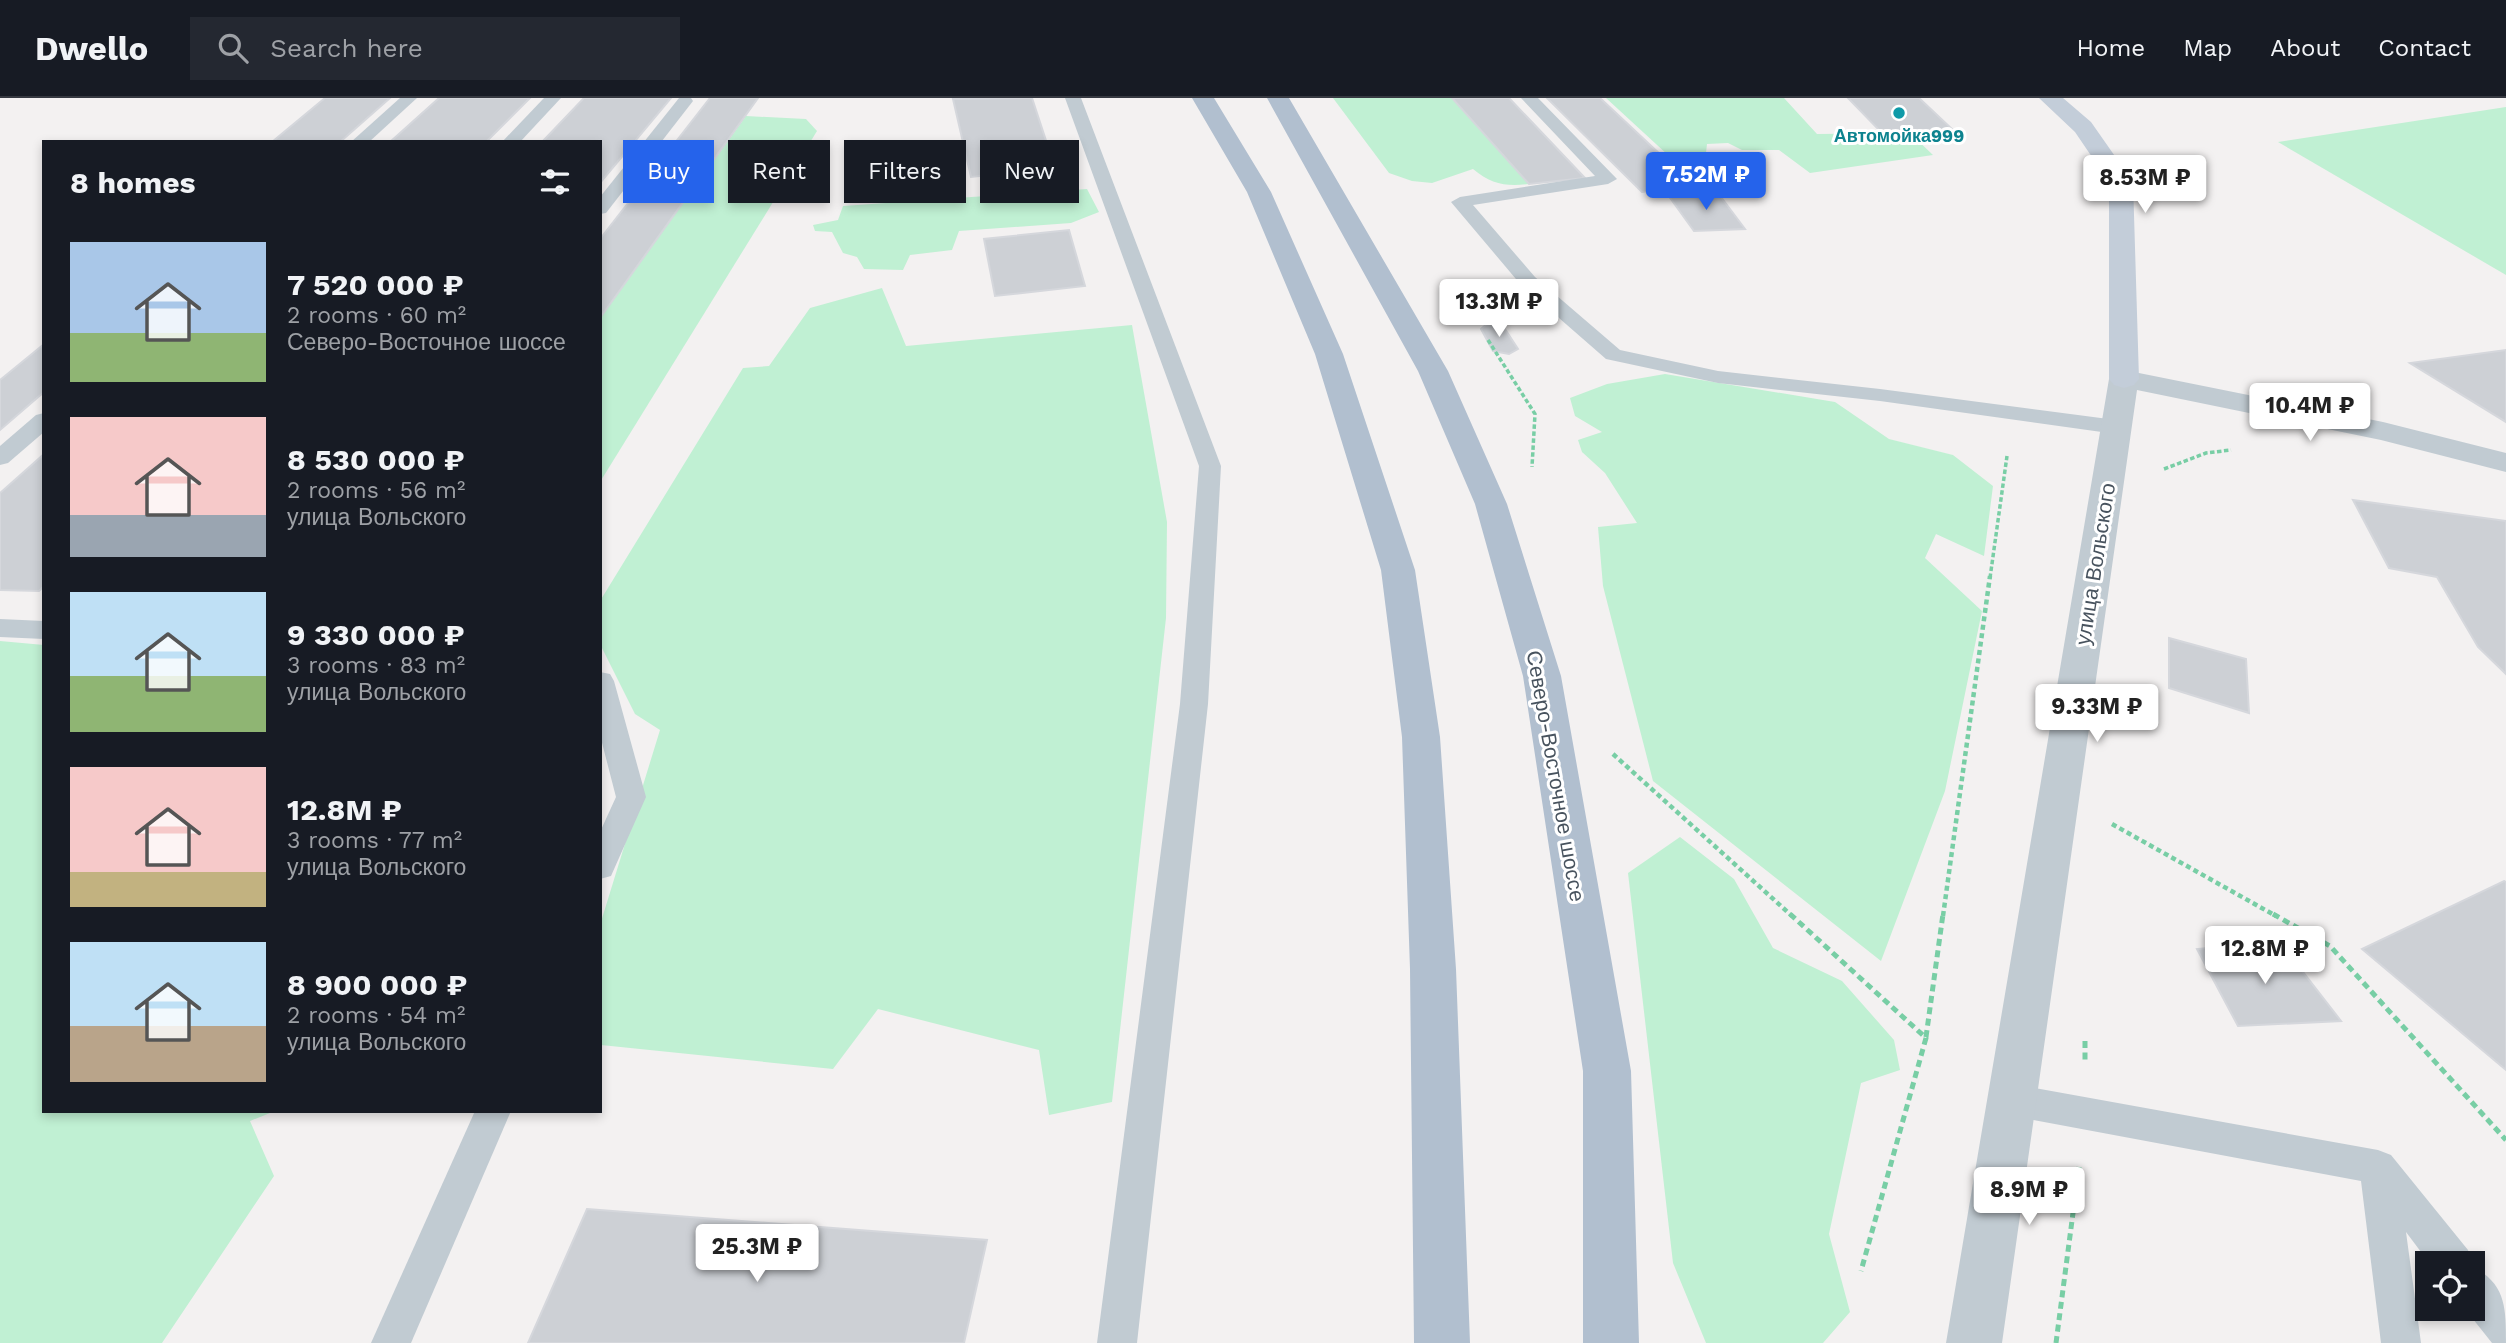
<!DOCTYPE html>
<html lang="en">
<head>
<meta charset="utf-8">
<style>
	:root { --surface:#171b24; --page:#242831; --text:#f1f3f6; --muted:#9ea1a6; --line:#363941; --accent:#2563eb }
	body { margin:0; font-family:"Work Sans",sans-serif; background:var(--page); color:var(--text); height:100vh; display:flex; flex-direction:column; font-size:26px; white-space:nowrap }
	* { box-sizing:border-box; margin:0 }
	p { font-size:23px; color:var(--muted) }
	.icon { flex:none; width:38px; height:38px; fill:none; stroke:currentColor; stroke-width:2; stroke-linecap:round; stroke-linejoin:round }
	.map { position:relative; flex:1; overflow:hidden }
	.side { position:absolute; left:42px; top:42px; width:560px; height:973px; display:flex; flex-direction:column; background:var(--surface); border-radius:0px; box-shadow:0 4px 10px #0003 }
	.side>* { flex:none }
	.hud { position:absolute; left:623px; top:42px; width:665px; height:63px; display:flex; gap:14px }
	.buttons { position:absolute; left:2415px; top:1153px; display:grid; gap:14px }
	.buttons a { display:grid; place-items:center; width:70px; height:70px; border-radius:0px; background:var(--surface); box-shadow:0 4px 10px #0003; font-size:35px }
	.price { position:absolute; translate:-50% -60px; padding:0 16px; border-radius:7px; background:#fff; color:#222; font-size:23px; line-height:46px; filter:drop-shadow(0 2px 4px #0008) }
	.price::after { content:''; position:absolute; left:50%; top:42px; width:21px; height:16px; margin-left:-10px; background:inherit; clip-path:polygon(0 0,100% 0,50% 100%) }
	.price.on { background:var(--accent); color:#fff }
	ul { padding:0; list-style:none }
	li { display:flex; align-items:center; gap:21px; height:175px; padding:0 28px }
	li span { display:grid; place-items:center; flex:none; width:196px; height:140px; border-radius:0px; color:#555 }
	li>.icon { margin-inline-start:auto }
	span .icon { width:84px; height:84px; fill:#fffc; stroke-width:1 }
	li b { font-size:30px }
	h2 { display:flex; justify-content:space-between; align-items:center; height:84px; padding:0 28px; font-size:30px }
	.pill { padding:0 24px; border-radius:0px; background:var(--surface); box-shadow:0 4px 10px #0003; font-size:24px; line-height:63px }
	.pill.on { background:var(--accent); color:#fff }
	header { display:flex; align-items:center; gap:42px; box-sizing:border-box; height:98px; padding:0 35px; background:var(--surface); border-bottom:2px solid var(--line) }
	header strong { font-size:33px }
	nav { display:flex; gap:38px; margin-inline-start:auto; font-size:24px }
	.search { width:490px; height:63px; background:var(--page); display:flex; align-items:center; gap:18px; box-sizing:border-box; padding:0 24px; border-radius:0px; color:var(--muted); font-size:26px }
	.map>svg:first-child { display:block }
</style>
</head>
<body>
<header>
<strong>Dwello</strong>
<div class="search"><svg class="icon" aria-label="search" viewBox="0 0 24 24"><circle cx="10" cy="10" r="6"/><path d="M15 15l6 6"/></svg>Search here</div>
<nav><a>Home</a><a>Map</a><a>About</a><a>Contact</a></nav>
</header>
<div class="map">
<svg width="2506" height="1245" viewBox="0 0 2506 1245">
	<rect width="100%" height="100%" fill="#f3f1f1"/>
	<!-- green -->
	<g fill="#c0f0d3">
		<path d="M1333,0H1452L1529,86C1506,89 1491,86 1473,71L1432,85L1412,83L1389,75Z"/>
		<path d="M1606,0H1784L1817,36L1910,35L1933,57L1810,75L1779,52H1742L1728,45L1707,46L1706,55L1669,58Z"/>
		<path d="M2506,9V177L2278,44Z"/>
		<path d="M746,18L806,21L817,33L600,384V220Z"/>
		<path d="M1087,91L1099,114L1071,125L959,133L952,152L910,157L903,172L864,171L857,159L843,155L832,134L815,133L813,127L838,122L843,108Z"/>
		<path d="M882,190L906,248L1132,227L1167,424L1166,520L1112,1004L1049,1017L1039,952L878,911L833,971L601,947L600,827L660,632L635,616L600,546V503L743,270L769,268L810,210Z"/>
		<path d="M1665,276L1835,304L1889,341L1953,357L1993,388L1984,458L1936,436L1925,460L1982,513L1945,693L1881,863L1653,683L1603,488L1598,429L1637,425L1605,375L1582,354L1578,342L1602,334L1575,318L1570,300L1607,286Z"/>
		<path d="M0,543L44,547V1013H275L250,1023L274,1078L162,1245H0Z"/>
		<path d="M1680,739L1734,781L1773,850L1842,883L1894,942L1900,972L1861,985L1829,1136L1850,1214L1823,1245H1706L1673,1165L1628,775Z"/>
	</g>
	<!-- building -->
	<g fill="#cdd0d5" stroke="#d5d7dc" stroke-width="2">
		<path d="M325,0H390L340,44H272Z"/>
		<path d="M439,0H530L486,44H390Z"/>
		<path d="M584,0H671L600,85V44H542Z"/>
		<path d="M710,0H758L600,220V141Z"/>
		<path d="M1032,0L1055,70L971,79L953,1Z"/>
		<path d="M1452,0H1509L1585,80L1529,86Z"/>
		<path d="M1547,0H1600L1694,88L1642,94Z"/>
		<path d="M1848,0H1919L1952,31L1881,34Z"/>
		<path d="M1718,95L1745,131L1694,133L1668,97Z"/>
		<path d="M1069,132L1085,188L995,198L984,141Z"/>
		<path d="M1489,224L1503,228L1518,251L1509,256L1493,253L1481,231Z"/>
		<path d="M44,246V294L0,332V282Z"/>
		<path d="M2506,252V324L2410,265Z"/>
		<path d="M44,356V488L39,493L0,492V395Z"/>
		<path d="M2353,402L2506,423V576L2478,549L2437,479L2389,470Z"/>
		<path d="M2169,540L2246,561L2249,615L2169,590Z"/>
		<path d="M2504,783L2506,784V972L2362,851Z"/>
		<path d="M2279,843L2341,923L2238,928L2197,851Z"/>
		<path d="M587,1111L987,1142L964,1245H528Z"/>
	</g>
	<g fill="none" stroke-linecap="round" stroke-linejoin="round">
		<!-- path-far2 -->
		<g stroke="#78cea5" stroke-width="3.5" stroke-dasharray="4.5 2.5" stroke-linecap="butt">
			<path d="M1488,242L1535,316L1532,369"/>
			<path d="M2164,371L2206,355L2231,352"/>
			<path d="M1990,480L2007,358"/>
		</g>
		<!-- path-far1 -->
		<g stroke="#78cea5" stroke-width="4.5" stroke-dasharray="5 3.5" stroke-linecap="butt">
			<path d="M1613,656L1792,818"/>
			<path d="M2112,726L2276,818"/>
			<path d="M1943,818L1990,478"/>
		</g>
		<!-- path -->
		<g stroke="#78cea5" stroke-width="5" stroke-dasharray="7 4.5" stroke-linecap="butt">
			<path d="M1790,816L1926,940L1861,1173"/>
			<path d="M2273,816L2330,848L2506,1042"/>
			<path d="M1926,939L1943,816"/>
			<path d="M2085,943V962"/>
			<path d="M2056,1245L2079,1069"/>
		</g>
		<!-- lane -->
		<g fill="#c1cbd2" fill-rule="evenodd">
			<path d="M400,0H417L369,44H351Z"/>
			<path d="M544,0H561L520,44H502Z"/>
			<path d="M679,0H691L693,3L606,115L600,116V99Z"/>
			<path d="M1065,0H1081L1221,368L1208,606L1137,1245H1097L1180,606L1199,368Z"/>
			<path d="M1521,0H1538L1617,81L1608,86L1473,107L1535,179L1620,252L1718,273L1880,291L2116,322L2124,324L2127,329L2124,334L2116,336L1880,303L1718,285L1606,261L1521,187L1451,104L1460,99L1595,78Z"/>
			<path d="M44,315V334L8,365L0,367V348L36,317Z"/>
			<path d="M0,521L44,523V541L0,539Z"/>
			<path d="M600,574L610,576L614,583L646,699L611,778L600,781V734L616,699L600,637Z"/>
			<path d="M2012,986L2378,1052L2391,1057L2468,1152L2473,1166H2430L2406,1134L2421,1245H2381L2361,1083L2012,1018L1999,1013L1994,1002L1999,991Z"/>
			<path d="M475,1013H511L411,1245H371Z"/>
			<path d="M2473,1169C2506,1186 2506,1210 2506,1245H2492L2465,1211H2473Z"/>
		</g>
		<!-- street -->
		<path fill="#c1cbd2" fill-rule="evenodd" d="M2124,272L2383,324L2506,355V374L2381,342L2137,292L2002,1245H1946L2109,281L2114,275Z"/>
		<!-- secondary -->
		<path fill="#c3cdd9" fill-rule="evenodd" d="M2039,0H2063L2091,24L2133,84L2139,281L2134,287L2124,290L2114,287L2109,281V84L2075,34Z"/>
		<!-- primary -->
		<g fill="#b1bfcf" fill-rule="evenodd">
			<path d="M1192,0H1214L1271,94L1343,256L1415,472L1440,639L1456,871L1470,1245H1414L1410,871L1402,639L1381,472L1315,256L1247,94Z"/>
			<path d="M1267,0H1289L1448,273L1507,406L1561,578L1631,973L1639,1245H1583V973L1523,578L1475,406L1418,273Z"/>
		</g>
	</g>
	<!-- markers -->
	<circle fill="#0f9aa8" stroke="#fff" stroke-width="2.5" cx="1899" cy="15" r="7"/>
	<g text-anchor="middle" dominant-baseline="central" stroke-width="6" stroke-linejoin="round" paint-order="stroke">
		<!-- far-culture labels -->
		<g font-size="18" font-weight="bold" fill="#0d838f" stroke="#fff">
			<text x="1899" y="37">Автомойка999</text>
		</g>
		<!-- street labels -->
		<g font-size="21" fill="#48535e" stroke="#fff">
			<text transform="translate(2095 466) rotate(-81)">улица Вольского</text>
			<text transform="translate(1556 678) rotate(80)">Северо-Восточное шоссе</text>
		</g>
	</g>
</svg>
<div class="buttons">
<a><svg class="icon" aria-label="locate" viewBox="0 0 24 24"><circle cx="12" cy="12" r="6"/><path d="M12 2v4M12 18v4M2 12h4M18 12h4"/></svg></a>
</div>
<b class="price on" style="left:1706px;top:114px">7.52M ₽</b>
<b class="price" style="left:2145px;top:117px">8.53M ₽</b>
<b class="price" style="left:1499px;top:241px">13.3M ₽</b>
<b class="price" style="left:2310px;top:345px">10.4M ₽</b>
<b class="price" style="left:2097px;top:646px">9.33M ₽</b>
<b class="price" style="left:2265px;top:888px">12.8M ₽</b>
<b class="price" style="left:2029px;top:1129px">8.9M ₽</b>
<b class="price" style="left:757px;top:1186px">25.3M ₽</b>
<div class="hud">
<a class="pill on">Buy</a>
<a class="pill">Rent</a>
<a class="pill">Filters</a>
<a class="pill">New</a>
</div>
<section class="side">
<h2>8 homes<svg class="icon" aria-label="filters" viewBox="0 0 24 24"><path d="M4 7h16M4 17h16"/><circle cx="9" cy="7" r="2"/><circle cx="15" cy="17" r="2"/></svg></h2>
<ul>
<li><span style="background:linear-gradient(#a9c7e8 65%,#8fb573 0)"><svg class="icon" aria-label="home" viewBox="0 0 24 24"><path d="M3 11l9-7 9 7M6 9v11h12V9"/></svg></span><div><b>7 520 000 ₽</b><p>2 rooms · 60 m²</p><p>Северо-Восточное шоссе</p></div></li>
<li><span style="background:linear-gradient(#f6c9c9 70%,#9aa5b1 0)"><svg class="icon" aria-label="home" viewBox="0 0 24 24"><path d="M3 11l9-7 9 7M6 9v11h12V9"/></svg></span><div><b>8 530 000 ₽</b><p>2 rooms · 56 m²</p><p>улица Вольского</p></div></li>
<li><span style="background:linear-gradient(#bfe0f5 60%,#8fb573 0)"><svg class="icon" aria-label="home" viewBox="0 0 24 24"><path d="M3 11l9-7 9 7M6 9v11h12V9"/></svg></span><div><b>9 330 000 ₽</b><p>3 rooms · 83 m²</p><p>улица Вольского</p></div></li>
<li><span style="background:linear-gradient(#f6c9c9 75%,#c2b280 0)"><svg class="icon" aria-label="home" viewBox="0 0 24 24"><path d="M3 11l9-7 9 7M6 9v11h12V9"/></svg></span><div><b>12.8M ₽</b><p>3 rooms · 77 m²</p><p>улица Вольского</p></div></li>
<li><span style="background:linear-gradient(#bfe0f5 60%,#b9a48a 0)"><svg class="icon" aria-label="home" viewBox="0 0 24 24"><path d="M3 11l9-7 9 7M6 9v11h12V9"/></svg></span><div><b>8 900 000 ₽</b><p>2 rooms · 54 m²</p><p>улица Вольского</p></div></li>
</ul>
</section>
</div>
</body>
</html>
